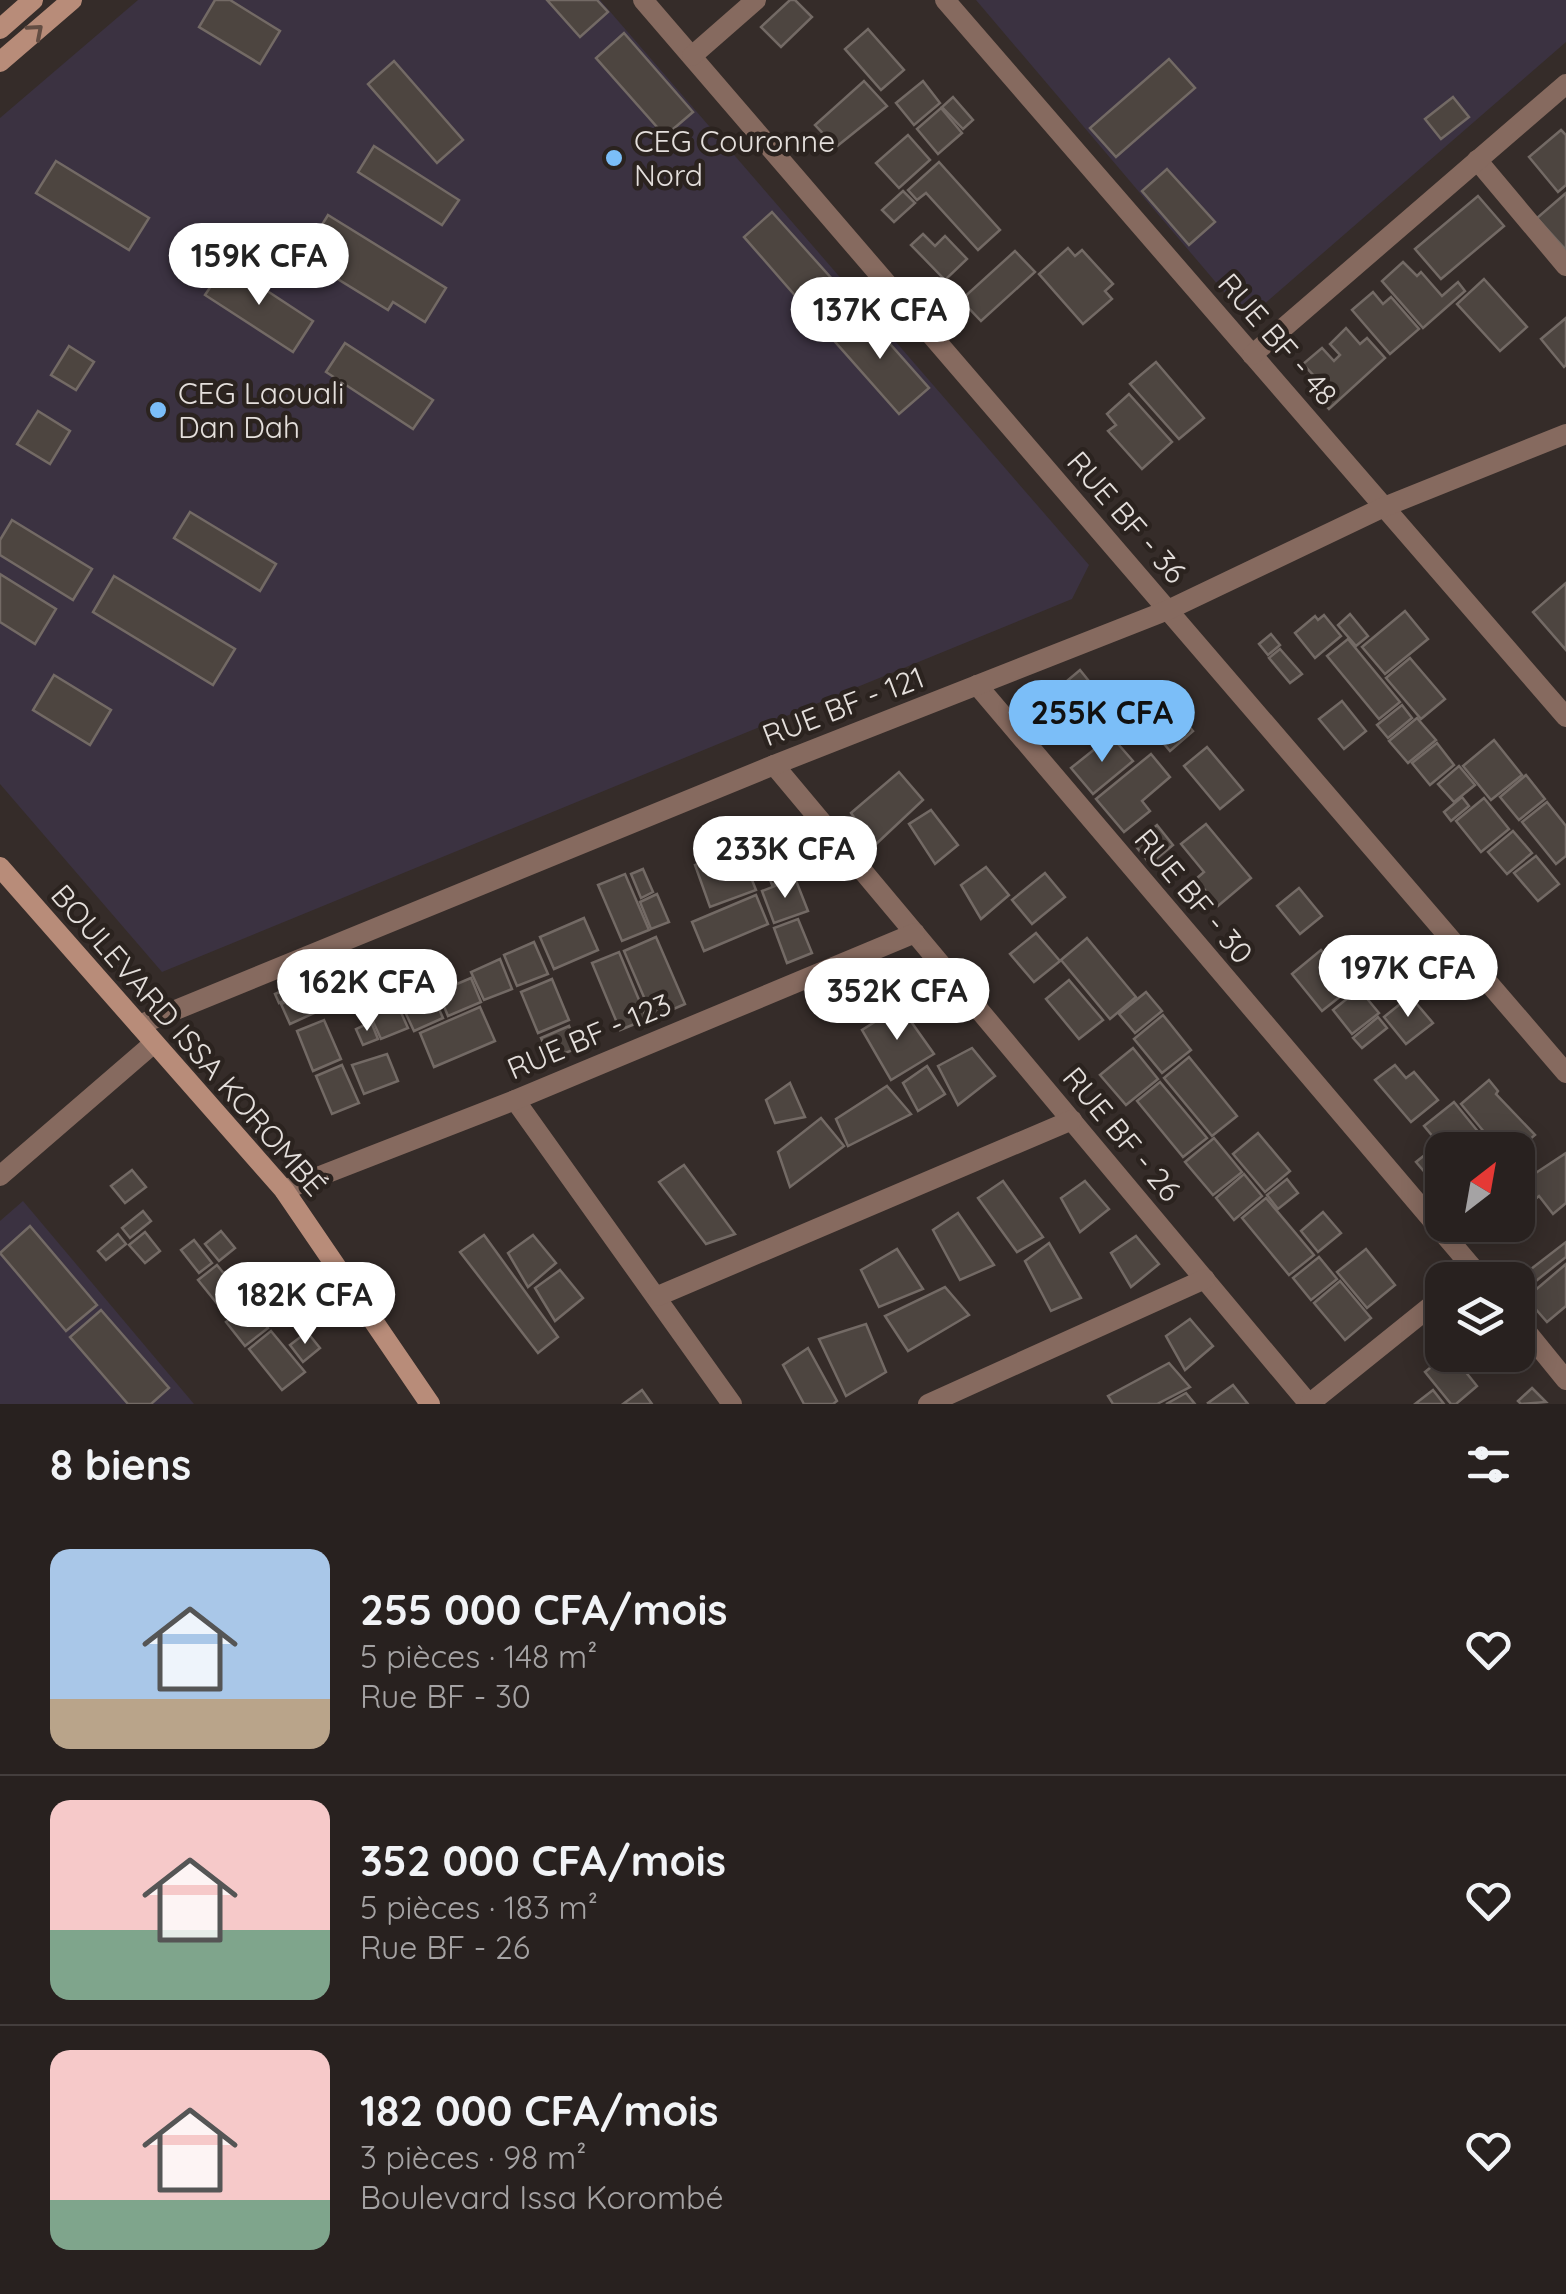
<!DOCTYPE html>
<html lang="fr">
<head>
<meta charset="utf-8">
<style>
	:root { --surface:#28211f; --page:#342e2c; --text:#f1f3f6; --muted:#a5a3a4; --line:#443e3d; --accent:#7bbef8 }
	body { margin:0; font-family:Quicksand,sans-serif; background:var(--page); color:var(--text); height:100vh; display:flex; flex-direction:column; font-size:38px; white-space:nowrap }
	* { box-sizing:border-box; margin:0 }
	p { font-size:32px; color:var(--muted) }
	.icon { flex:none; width:55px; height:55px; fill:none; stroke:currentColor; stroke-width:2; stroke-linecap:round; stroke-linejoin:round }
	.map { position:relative; height:1404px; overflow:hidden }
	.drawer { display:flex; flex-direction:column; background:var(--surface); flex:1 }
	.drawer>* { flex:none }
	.needle { width:65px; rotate:31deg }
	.tools { position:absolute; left:1425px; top:1132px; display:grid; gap:20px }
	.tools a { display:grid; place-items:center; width:110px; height:110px; border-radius:20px; background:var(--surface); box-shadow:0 5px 25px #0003,0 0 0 2px var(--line); font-size:50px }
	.price { position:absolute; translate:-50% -85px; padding:0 22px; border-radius:35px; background:#fff; color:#222; font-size:32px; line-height:65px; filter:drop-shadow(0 2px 5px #0008) }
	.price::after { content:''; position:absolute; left:50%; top:60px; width:30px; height:22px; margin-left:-15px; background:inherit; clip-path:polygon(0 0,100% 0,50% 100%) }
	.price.current { background:var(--accent); color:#111 }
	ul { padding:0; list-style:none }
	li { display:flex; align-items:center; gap:30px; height:250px; padding:0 50px }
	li+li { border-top:2px solid var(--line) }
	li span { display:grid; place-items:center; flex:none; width:280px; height:200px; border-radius:20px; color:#555 }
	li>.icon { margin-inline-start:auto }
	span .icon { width:120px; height:120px; fill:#fffc; stroke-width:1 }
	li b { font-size:42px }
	h2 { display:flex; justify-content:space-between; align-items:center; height:120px; padding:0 50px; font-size:42px }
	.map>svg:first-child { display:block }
</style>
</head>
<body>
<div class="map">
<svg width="1566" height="1404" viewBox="0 0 1566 1404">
	<rect width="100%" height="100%" fill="#352c29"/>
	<!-- education -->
	<g fill="#3b3241">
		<path d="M138,0H600L1089,565L1072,599L162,972L0,784V118Z"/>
		<path d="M976,0H1566V42L1247,319Z"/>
		<path d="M23,1201L194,1404H0V1221Z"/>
	</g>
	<!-- building -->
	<g fill="#4d4540" stroke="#736a65" stroke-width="2.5">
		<path d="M215,0H230L280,31L260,64L199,27Z"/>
		<path d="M547,0H597L608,12L580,37Z"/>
		<path d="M790,0H795L812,17L781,47L761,27Z"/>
		<path d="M868,29L904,70L881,90L845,49Z"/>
		<path d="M624,33L693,112L665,136L596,58Z"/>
		<path d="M1169,59L1195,88L1116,157L1090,128Z"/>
		<path d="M394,61L463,140L437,163L368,84Z"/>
		<path d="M864,81L887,106L836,147L815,125Z"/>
		<path d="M923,81L940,103L914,125L896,103Z"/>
		<path d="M953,97L973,120L963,129L942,107Z"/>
		<path d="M1453,97L1469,117L1441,139L1425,119Z"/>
		<path d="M941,108L962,133L938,154L917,129Z"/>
		<path d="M1561,130L1566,135V185L1558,192L1529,157Z"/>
		<path d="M908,135L930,160L899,188L876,163Z"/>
		<path d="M374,146L459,200L442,225L358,172Z"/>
		<path d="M56,161L149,218L129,250L36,193Z"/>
		<path d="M939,162L1000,230L978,250L926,193L917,200L908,190Z"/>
		<path d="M1167,169L1215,222L1189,245L1142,191Z"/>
		<path d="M903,191L915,203L894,222L882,210Z"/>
		<path d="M1566,193V250L1537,218Z"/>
		<path d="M1478,196L1504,226L1441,279L1415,249Z"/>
		<path d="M772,212L842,290L812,315L744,237Z"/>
		<path d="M328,215L446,288L425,322L393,302L388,310L328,273L333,265L307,249Z"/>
		<path d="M923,234L935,246L945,236L967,259L945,280L911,245Z"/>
		<path d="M1068,248L1075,256L1082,250L1113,284L1105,291L1112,299L1083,324L1039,274Z"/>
		<path d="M1015,251L1035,272L981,321L961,300Z"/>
		<path d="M1403,262L1417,276L1421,272L1442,296L1458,282L1465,291L1423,328L1382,281Z"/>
		<path d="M226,264L313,321L293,352L205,295Z"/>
		<path d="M1484,279L1527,327L1500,351L1457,304Z"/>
		<path d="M1373,292L1383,304L1391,297L1419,329L1390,354L1352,310Z"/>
		<path d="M860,310L929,388L899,414L830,336Z"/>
		<path d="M1566,318V365L1564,367L1541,339Z"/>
		<path d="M1346,328L1360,344L1367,338L1385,358L1329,409L1309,387L1318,380L1303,364L1322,348L1334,361L1340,355L1330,344Z"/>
		<path d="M345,343L433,400L413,429L326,372Z"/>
		<path d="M69,346L94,362L76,390L51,375Z"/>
		<path d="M1156,362L1204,418L1179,439L1130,384Z"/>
		<path d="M1129,394L1172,442L1142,469L1108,431L1116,425L1107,414Z"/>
		<path d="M38,411L70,431L50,464L17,444Z"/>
		<path d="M190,512L276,564L260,591L174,538Z"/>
		<path d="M12,520L92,569L73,600L0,555V540Z"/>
		<path d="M0,574L56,609L35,644L0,622Z"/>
		<path d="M114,576L235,649L213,685L93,612Z"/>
		<path d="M1566,583V650L1533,612Z"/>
		<path d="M1405,611L1428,639L1385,674L1362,647Z"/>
		<path d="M1350,614L1368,636L1356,646L1338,625Z"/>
		<path d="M1324,615L1341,636L1315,658L1295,633L1315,616L1318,620Z"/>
		<path d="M1271,634L1280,645L1268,655L1259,644Z"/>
		<path d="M1348,639L1400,702L1379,719L1327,656Z"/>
		<path d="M1280,649L1302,674L1290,683L1269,658Z"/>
		<path d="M1410,658L1445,699L1421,719L1386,678Z"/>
		<path d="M1080,670L1105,701L1073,727L1048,697Z"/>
		<path d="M54,675L111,710L90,745L33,710Z"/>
		<path d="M1161,693L1193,731L1170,751L1137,712Z"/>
		<path d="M1342,701L1366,731L1344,749L1319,719Z"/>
		<path d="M1402,705L1412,718L1388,738L1377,725Z"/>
		<path d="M1417,718L1436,740L1408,763L1389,741Z"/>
		<path d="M1111,736L1133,761L1093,794L1071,768Z"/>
		<path d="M1494,740L1522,775L1491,800L1463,766Z"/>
		<path d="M1437,743L1454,765L1430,785L1412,763Z"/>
		<path d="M1207,747L1243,790L1220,809L1184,766Z"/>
		<path d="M1151,754L1170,777L1142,801L1150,811L1124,832L1096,799Z"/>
		<path d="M1459,766L1475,785L1454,802L1438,784Z"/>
		<path d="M899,772L923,800L874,846L851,813Z"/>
		<path d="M1526,775L1545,799L1519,820L1500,797Z"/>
		<path d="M1462,797L1469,806L1451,821L1444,812Z"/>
		<path d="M1484,798L1509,829L1481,852L1456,821Z"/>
		<path d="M1547,802L1566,826V856L1556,864L1522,822Z"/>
		<path d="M931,810L958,845L935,864L909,824Z"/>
		<path d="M1206,824L1251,878L1218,906L1196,879L1204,872L1181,844Z"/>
		<path d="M1157,825L1173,845L1150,864L1134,844Z"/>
		<path d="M1513,831L1532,853L1507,874L1488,852Z"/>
		<path d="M787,840L800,875L772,885L759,851Z"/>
		<path d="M751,844L760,866L748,870L756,890L710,907L695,865Z"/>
		<path d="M1536,856L1559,884L1538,901L1514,873Z"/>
		<path d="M986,867L1009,895L981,919L961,885Z"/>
		<path d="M643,869L653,892L641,898L631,874Z"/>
		<path d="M1045,873L1065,897L1032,924L1012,900Z"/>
		<path d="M625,874L649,930L622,941L598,885Z"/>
		<path d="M795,878L808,911L774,923L762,891Z"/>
		<path d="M1299,888L1322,916L1300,934L1277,906Z"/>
		<path d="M657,894L669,922L651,929L640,902Z"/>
		<path d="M756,895L768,924L704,951L692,922Z"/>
		<path d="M584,918L598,950L554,969L540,937Z"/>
		<path d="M798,919L812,953L787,963L774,928Z"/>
		<path d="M1036,933L1060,961L1034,982L1010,954Z"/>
		<path d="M656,937L685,1004L653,1018L624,951Z"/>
		<path d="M1365,937L1386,963L1361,984L1340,958Z"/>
		<path d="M1087,938L1136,997L1110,1019L1061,960Z"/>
		<path d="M534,942L548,974L517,986L504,955Z"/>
		<path d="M1321,950L1352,987L1322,1011L1292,974Z"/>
		<path d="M619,952L647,1019L620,1030L592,963Z"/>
		<path d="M500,959L512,989L484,1000L471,972Z"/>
		<path d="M471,978L481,1002L448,1016L438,992Z"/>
		<path d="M552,979L569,1020L538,1033L521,992Z"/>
		<path d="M1069,980L1103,1020L1079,1039L1046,999Z"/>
		<path d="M298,984L302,993L279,1003L275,994Z"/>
		<path d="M430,989L443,1018L414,1031L400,1001Z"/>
		<path d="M1359,989L1379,1013L1352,1034L1333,1010Z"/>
		<path d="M315,990L323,1009L290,1024L281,1004Z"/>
		<path d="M1146,992L1162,1011L1135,1033L1119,1014Z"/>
		<path d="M1410,996L1433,1023L1406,1044L1384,1017Z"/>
		<path d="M394,997L408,1028L381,1039L367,1008Z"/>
		<path d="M900,1006L934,1054L891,1080L862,1030Z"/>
		<path d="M480,1007L495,1041L434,1067L420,1033Z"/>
		<path d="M1163,1015L1191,1050L1162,1073L1134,1039Z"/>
		<path d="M1378,1017L1387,1028L1362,1048L1353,1038Z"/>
		<path d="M324,1020L341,1059L313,1071L297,1031Z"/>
		<path d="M371,1022L378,1039L363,1045L356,1029Z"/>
		<path d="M569,1026L578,1048L550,1059L541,1038Z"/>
		<path d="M972,1048L995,1076L958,1105L938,1066Z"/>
		<path d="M1133,1048L1158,1079L1126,1105L1100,1075Z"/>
		<path d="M387,1054L398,1081L364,1094L352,1065Z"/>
		<path d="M1189,1057L1237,1116L1212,1136L1164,1078Z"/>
		<path d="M342,1065L359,1103L332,1114L316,1076Z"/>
		<path d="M1395,1065L1406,1078L1414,1072L1438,1100L1411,1122L1375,1080Z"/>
		<path d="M927,1066L945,1094L918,1111L903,1083Z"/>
		<path d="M1489,1080L1498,1091L1496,1094L1535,1135L1517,1150H1499L1461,1104Z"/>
		<path d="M1160,1082L1207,1138L1183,1157L1137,1101Z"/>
		<path d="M790,1083L805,1117L775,1123L766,1100Z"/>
		<path d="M887,1086L911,1114L848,1146L836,1119Z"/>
		<path d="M1454,1102L1493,1150H1444L1424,1126Z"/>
		<path d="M821,1118L844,1146L790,1187L778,1152Z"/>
		<path d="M1258,1133L1290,1171L1265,1192L1233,1154Z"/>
		<path d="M1214,1138L1242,1172L1213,1195L1185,1162Z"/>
		<path d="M1431,1150L1442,1164V1174L1433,1182L1416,1162Z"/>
		<path d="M1566,1153V1203L1553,1214L1539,1196L1527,1206L1518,1195L1528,1183L1525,1180Z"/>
		<path d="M684,1165L735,1234L706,1244L659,1182Z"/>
		<path d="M132,1170L146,1187L125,1203L111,1186Z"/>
		<path d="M1244,1174L1262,1196L1234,1220L1216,1198Z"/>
		<path d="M1287,1179L1298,1193L1278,1209L1267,1195Z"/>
		<path d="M1003,1181L1043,1237L1017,1252L978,1198Z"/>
		<path d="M1085,1181L1109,1209L1080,1232L1061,1198Z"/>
		<path d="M1266,1198L1314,1255L1289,1275L1242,1218Z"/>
		<path d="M143,1211L151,1221L130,1238L122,1228Z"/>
		<path d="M1323,1212L1341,1233L1318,1252L1301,1231Z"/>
		<path d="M958,1213L994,1265L960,1280L933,1230Z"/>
		<path d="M30,1226L97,1305L66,1331L0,1253Z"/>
		<path d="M221,1231L235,1248L219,1261L205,1244Z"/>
		<path d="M145,1232L160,1251L145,1263L129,1245Z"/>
		<path d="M118,1234L126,1244L106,1260L98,1251Z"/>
		<path d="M484,1235L558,1337L538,1353L460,1252Z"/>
		<path d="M533,1235L556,1263L528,1287L508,1253Z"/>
		<path d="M1136,1236L1159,1264L1131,1287L1111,1253Z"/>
		<path d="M194,1240L212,1263L199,1273L181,1250Z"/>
		<path d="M1566,1242V1257L1526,1289L1518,1279Z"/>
		<path d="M1049,1243L1081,1298L1051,1311L1025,1261Z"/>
		<path d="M897,1249L923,1289L879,1307L861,1270Z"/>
		<path d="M1366,1249L1395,1285L1367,1308L1337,1272Z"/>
		<path d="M1319,1257L1337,1279L1311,1300L1293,1278Z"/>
		<path d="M1566,1264V1306L1547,1322L1526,1298Z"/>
		<path d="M217,1265L238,1291L219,1306L198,1280Z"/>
		<path d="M560,1270L583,1298L555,1321L535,1288Z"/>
		<path d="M1340,1281L1371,1318L1345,1340L1314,1303Z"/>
		<path d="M945,1287L969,1315L908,1351L885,1316Z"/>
		<path d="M248,1304L268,1328L245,1346L226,1322Z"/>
		<path d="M101,1310L169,1388L151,1404H128L70,1337Z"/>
		<path d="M1190,1319L1213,1346L1185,1370L1166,1336Z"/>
		<path d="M866,1324L886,1372L846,1396L819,1339Z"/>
		<path d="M271,1331L305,1372L282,1390L249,1349Z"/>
		<path d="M307,1332L320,1348L303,1362L290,1345Z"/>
		<path d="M808,1348L837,1401L833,1404H804L783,1365Z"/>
		<path d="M1446,1355H1452L1477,1386L1456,1404H1451L1425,1372Z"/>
		<path d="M1169,1363L1190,1387L1157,1404H1113L1108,1396Z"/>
		<path d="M1233,1385L1248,1404H1209L1208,1403Z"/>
		<path d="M1532,1388L1546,1402L1521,1404L1518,1401Z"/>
		<path d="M642,1390L652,1404H623Z"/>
		<path d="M1433,1390L1444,1404H1415Z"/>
		<path d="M1186,1393L1195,1404H1166Z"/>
	</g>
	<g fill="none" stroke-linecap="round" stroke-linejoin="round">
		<!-- street -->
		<g stroke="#866a5f" stroke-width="20">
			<path d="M643,0L1566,1073"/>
			<path d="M945,0L1566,717"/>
			<path d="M692,56L756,0"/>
			<path d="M1477,160L1566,266"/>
			<path d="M1252,355L1566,84"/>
			<path d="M977,685L1483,1280"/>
			<path d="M774,765L1309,1404"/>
			<path d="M139,1025L774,765L1168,610L1384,507L1566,434"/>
			<path d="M515,1100L732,1404"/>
			<path d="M0,1176L154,1043"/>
			<path d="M284,1190L515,1100L915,933"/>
			<path d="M658,1296L1072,1120"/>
			<path d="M1518,1321L1566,1380"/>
			<path d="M928,1404L1205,1279"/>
			<path d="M1309,1404L1442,1297"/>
		</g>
		<!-- secondary -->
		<g stroke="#b88c79" stroke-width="20">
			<path d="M0,29L33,0"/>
			<path d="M0,62L72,0"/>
			<path d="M0,867L284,1190L430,1404"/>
		</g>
	</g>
	<!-- one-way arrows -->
	<defs><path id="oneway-chevron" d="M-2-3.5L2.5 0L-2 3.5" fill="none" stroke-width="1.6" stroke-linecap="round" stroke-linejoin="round" transform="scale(2.5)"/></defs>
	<use stroke="#634d43" href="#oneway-chevron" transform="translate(36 31) rotate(-41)"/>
	<!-- markers -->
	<g fill="#7bbef8" stroke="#2b231f" stroke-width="4">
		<circle cx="614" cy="158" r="10"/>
		<circle cx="158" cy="410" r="10"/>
	</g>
	<g text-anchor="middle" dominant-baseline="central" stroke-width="9" stroke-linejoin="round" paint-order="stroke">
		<!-- poi labels -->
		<g font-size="30" fill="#e4dfdc" stroke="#2b231f" text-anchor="start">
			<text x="634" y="141">CEG Couronne<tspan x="634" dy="34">Nord</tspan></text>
			<text x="178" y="393">CEG Laouali<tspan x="178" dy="34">Dan Dah</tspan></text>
		</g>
		<!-- street labels -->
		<g font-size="30" fill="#e4dfdc" stroke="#2b231f">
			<text transform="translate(1278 339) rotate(49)">RUE BF - 48</text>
			<text transform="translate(1127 517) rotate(49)">RUE BF - 36</text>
			<text transform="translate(843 706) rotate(-21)">RUE BF - 121</text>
			<text transform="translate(1194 896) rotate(50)">RUE BF - 30</text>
			<text transform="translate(589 1036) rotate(-23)">RUE BF - 123</text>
			<text transform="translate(189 1040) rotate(49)">BOULEVARD ISSA KOROMBÉ</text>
			<text transform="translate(1122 1134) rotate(50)">RUE BF - 26</text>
		</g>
	</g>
</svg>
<div class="tools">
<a><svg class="needle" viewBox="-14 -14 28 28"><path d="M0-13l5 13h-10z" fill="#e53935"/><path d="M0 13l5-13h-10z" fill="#a5a3a4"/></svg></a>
<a><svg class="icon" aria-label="layers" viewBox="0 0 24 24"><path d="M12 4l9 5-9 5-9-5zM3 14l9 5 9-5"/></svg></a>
</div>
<b class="price" style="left:259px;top:308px">159K CFA</b>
<b class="price" style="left:880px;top:362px">137K CFA</b>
<b class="price current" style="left:1102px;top:765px">255K CFA</b>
<b class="price" style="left:785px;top:901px">233K CFA</b>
<b class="price" style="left:1408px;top:1020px">197K CFA</b>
<b class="price" style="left:367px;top:1034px">162K CFA</b>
<b class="price" style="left:897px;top:1043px">352K CFA</b>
<b class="price" style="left:305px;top:1347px">182K CFA</b>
</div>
<section class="drawer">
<h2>8 biens<svg class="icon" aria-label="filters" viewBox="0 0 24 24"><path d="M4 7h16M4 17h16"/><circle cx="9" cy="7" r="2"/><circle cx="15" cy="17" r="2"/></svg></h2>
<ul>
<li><span style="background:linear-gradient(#a9c7e8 75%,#b9a48a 0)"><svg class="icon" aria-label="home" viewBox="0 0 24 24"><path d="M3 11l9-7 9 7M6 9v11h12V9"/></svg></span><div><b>255 000 CFA/mois</b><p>5 pièces · 148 m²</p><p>Rue BF - 30</p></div><svg class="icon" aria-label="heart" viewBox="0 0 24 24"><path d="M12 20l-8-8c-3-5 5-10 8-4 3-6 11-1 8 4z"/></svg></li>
<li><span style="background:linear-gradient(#f6c9c9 65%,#7fa58c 0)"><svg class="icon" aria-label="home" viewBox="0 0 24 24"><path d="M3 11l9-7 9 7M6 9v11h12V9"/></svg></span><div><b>352 000 CFA/mois</b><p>5 pièces · 183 m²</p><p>Rue BF - 26</p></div><svg class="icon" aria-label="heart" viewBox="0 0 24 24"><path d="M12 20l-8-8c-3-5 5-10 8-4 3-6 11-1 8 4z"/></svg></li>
<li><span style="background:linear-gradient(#f6c9c9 75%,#7fa58c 0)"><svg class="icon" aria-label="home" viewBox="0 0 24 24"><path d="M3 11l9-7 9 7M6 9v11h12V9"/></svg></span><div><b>182 000 CFA/mois</b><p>3 pièces · 98 m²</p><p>Boulevard Issa Korombé</p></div><svg class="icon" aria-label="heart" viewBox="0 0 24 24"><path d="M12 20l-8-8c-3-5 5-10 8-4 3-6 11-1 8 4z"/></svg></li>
</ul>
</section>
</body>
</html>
